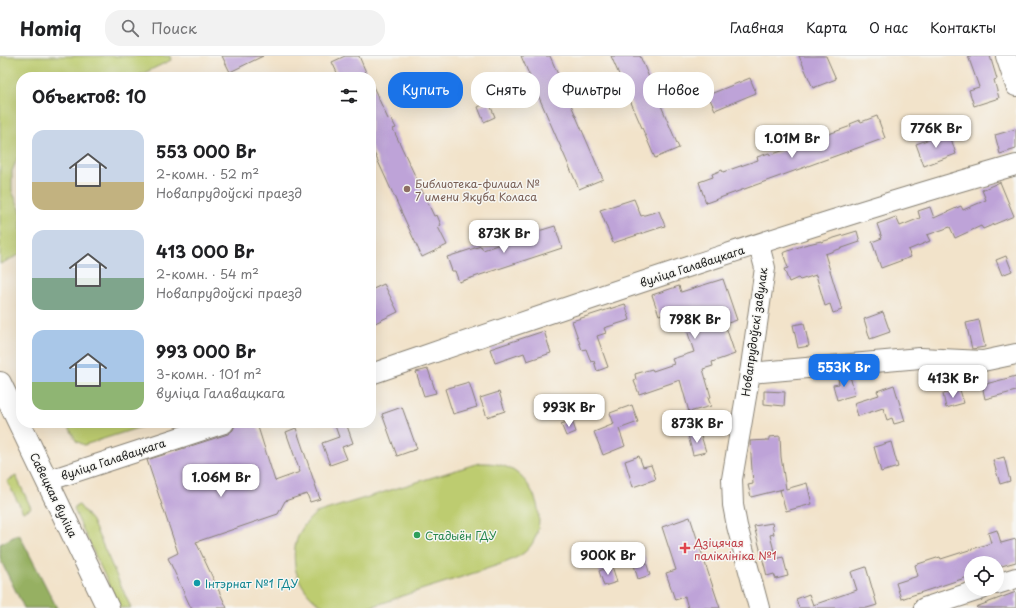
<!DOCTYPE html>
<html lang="ru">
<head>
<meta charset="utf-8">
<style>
	:root { --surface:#fff; --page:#f2f2f2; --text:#202124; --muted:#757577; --line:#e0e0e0; --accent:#1a73e8 }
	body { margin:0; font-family:"Playpen Sans",sans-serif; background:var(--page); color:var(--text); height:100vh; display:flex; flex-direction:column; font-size:15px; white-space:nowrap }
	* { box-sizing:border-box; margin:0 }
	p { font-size:13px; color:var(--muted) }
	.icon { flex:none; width:22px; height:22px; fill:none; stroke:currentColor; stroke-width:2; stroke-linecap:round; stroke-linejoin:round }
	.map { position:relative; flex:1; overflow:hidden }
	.drawer { position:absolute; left:16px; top:16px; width:360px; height:356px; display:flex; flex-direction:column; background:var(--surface); border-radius:16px; box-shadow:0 4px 16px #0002 }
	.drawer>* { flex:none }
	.banner { position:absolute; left:388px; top:16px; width:380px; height:36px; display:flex; gap:8px }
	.tools { position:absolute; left:964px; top:500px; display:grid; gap:8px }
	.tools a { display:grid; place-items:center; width:40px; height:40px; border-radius:50%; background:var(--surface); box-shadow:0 4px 16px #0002; font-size:20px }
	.price { position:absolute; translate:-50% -34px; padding:0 9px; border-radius:8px; background:#fff; color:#222; font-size:13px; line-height:26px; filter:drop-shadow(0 1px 2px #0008) }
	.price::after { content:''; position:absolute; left:50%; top:24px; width:12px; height:9px; margin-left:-6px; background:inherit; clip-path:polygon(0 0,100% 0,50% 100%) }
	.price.current { background:var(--accent); color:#fff }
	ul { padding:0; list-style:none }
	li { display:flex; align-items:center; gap:12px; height:100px; padding:0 16px }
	li span { display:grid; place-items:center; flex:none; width:112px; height:80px; border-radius:12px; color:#555 }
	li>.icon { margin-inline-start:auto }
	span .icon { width:48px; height:48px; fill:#fffc; stroke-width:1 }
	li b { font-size:17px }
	h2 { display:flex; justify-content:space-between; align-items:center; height:48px; padding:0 16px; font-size:17px }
	.tag { padding:0 14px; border-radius:16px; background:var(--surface); box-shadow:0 4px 16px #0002; font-size:14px; line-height:36px }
	.tag.current { background:var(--accent); color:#fff }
	header { display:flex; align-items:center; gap:24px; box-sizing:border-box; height:56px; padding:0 20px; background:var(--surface); border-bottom:1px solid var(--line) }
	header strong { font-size:19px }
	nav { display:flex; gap:22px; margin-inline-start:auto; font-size:14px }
	.search { width:280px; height:36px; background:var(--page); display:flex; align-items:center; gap:10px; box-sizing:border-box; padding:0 14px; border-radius:16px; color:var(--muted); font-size:15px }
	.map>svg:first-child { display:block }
</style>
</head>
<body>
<header>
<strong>Homiq</strong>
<div class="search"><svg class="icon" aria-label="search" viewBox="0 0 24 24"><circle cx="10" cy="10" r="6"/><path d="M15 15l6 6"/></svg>Поиск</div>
<nav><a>Главная</a><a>Карта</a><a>О нас</a><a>Контакты</a></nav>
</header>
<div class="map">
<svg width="1016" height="552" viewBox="0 0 1016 552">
	<rect width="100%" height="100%" fill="#f6f6f2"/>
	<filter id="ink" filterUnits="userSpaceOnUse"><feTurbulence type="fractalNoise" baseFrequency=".025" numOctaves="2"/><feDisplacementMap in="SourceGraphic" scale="8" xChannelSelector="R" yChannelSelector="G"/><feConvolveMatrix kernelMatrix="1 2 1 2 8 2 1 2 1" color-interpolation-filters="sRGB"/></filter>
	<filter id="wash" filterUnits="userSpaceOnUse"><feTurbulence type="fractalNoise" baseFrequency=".012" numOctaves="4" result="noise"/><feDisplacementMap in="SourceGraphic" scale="16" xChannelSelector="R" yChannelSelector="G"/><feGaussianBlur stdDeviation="0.9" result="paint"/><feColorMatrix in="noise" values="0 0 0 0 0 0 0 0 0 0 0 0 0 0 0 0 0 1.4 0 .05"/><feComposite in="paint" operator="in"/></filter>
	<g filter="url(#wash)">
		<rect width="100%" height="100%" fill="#f2e3ca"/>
		<!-- green -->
		<g fill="#bdcc6f" stroke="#6c7446">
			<path d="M0,0H170L171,4L136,21H21V98L18,101L12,115V135L21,155V198L0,208Z"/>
			<path d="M67,367H145L147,369L84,389L76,385Z"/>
			<path d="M479,407C487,407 496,407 504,410C533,420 549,461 532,488C526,498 514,503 504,507C472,518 440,528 408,538C396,542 377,550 365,552C358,552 334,552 328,552C312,547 297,526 295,510C292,487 299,472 316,457Z"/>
			<path d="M16,420L31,452L23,456L7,425Z"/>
			<path d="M76,449H79L92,465L131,552H120L78,463L74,453Z"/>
		</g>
		<!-- forest -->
		<path fill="#96b062" stroke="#59663f" d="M19,478L57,552H24L0,503V488Z"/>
		<g id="blocks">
			<!-- building -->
			<g fill="#bea3d8">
				<path d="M222,0H263L230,16Z"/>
				<path d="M345,0H359L368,21H339L332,6Z"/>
				<path d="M521,0H550L603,123L579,133Z"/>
				<path d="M611,0H640L679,92L655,102Z"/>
				<path d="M799,0H826L836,23L813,32Z"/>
				<path d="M968,0H990L997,23L994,24L999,42L974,50L969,34L979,31Z"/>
				<path d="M750,22L756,37L715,54L708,39Z"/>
				<path d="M371,26L388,63L391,62L396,72L393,73L434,160L437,159L441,169L438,171L447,189L422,201L371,90Z"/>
				<path d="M489,46L495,61L484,66L478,51Z"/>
				<path d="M877,60L885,82L706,147L699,126L713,121L712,118L722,114L723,116L758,104L757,101L769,97L770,99L805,87L804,84L814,80L815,83L851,70L850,68L860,64L861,66Z"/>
				<path d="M1016,73V93L1000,98L995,79Z"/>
				<path d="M949,76L956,98L924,110L916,88Z"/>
				<path d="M1000,126L1014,160L983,173L981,170L955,182L950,171L927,179L930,185L908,194L911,201L881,212L872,186L882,182L877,168L896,161L900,170L920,162L918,155L930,151L934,162L961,150L963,154L986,144L982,134Z"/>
				<path d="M634,143L641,160L659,155L665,170L613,187L600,154Z"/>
				<path d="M555,170L562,192L459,226L455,215H452L447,201L481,190L483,194L520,181L519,178L531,174L532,177Z"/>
				<path d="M857,175L860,186L825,198L842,254L833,257L830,248L825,250L816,219L800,224L798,222L789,226L784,213L788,212L783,197L804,189L821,185V186Z"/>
				<path d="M1006,200L1012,215L1002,219L996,204Z"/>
				<path d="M723,223L737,264L725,268L735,298L712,306L713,310L703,313L711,341L708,342L711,350L689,356L680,324L639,338L634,325L636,324L635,318L652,313L653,315L674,308L672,303L694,296L680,252L659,259L652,239L679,230L681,236Z"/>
				<path d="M384,228L398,256L371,269V234Z"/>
				<path d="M625,248L630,264L604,272L606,277L597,280L608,311L597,315L594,305L591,306L586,293L582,294L572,265Z"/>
				<path d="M883,256L890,276L870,283L864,263Z"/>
				<path d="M979,264L985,291L972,293L966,267Z"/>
				<path d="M804,267L809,290L798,292L793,269Z"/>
				<path d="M544,275L551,297L527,305L524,297L495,307L490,293Z"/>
				<path d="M428,313L436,337L424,340L416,316Z"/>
				<path d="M850,320L855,339L837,344L833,329L839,328L838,322Z"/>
				<path d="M1016,320V335L985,343L982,329Z"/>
				<path d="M469,326L477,351L453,358L445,333Z"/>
				<path d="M894,329L905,365L894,368L892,362L887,364L883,352L858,360L854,347L879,339L877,335Z"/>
				<path d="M960,334L964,347L946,352L943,338Z"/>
				<path d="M764,335L785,336L784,350L764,348Z"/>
				<path d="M499,336L505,355L487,361L480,342Z"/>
				<path d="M632,349L638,366L619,373L625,390L603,399L594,376L614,368L610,357Z"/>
				<path d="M402,351L417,393L397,400L382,358Z"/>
				<path d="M572,364L576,376L566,380L561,368Z"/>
				<path d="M241,367H251L258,371L275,425L300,416L286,376L296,372L320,443L310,446L307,438L297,441L285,445L278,458L196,486L227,552H191L168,502L178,497L147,404L228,378L233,374L235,369Z"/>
				<path d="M334,367H346L353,387L342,391L347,403L330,409L322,387L339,381Z"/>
				<path d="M700,376L706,396L693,399L688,379Z"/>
				<path d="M780,380L781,401L786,433L807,427L812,448L786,455L780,434L783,433L751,441L748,429L753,428L750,385L769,384V381Z"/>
				<path d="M891,386L898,411L881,416L874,391Z"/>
				<path d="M639,400L643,411L651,409L656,423L633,431L625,405Z"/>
				<path d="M1004,401L1010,425L1000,428L993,404Z"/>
				<path d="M690,461L709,519L720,552H688L685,541L675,544L666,517L676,514L662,471Z"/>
				<path d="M772,467L774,478L770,479L776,503L783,501L788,520L776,523L774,518L767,520L754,470Z"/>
				<path d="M997,474L1001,487L1016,483V506L998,511L997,507H971V520L901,543L896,527L918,520L915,509L940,501L941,503L991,487L988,477Z"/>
				<path d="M644,499L650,519L638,523L632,502Z"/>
				<path d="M612,510L617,526L604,530L599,515Z"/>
				<path d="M866,511L877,549L867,552H799L796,543L809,538L813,549L857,534L851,516Z"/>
				<path d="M1016,536V552H977L976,551Z"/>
			</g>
		</g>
	</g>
	<g filter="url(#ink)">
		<use href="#blocks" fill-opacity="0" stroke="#878073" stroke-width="1"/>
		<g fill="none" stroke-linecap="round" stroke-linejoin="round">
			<!-- minor casing -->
			<g stroke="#878073" stroke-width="22">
				<g id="minor">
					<path d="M1006,0L1016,30"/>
					<path d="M750,317L920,302L983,305L1016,298"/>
					<path d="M371,318C585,245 799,171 1016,109"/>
					<path d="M47,425L224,367"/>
					<path d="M997,528L1016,522"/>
					<path d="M759,552L737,470L733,449L732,423L750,317L765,212L759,189"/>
					<path d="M924,552L982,533"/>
				</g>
			</g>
			<!-- major casing -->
			<g stroke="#878073" stroke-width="24">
				<path id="major" d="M0,327L108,552"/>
			</g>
			<!-- minor -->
			<use href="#minor" stroke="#fff" stroke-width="20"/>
			<!-- major -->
			<use href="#major" stroke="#fff" stroke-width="22"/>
		</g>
	</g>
	<!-- markers -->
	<circle fill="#8d6e63" stroke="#f6f6f2" stroke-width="1.5" cx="407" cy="133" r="4"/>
	<circle fill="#2e9e5b" stroke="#f6f6f2" stroke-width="1.5" cx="417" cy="479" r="4"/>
	<path fill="#e0444e" stroke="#f6f6f2" stroke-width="1.5" d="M683 486h4v4h4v4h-4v4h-4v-4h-4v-4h4z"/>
	<circle fill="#0f9aa8" stroke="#f6f6f2" stroke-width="1.5" cx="197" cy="527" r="4"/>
	<g text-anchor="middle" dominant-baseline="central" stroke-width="3" stroke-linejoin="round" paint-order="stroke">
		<!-- education labels -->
		<g font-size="11" fill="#785e54" stroke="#f6f6f2" text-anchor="start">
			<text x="415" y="127">Библиотека-филиал №<tspan x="415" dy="13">7 имени Якуба Коласа</tspan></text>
		</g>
		<!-- street labels -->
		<g font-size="11" fill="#1c1c1c" stroke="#f6f6f2">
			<text transform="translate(692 210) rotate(-18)">вуліца Галавацкага</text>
			<text transform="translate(754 276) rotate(-82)">Новапрудоўскі завулак</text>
			<text transform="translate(113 403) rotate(-18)">вуліца Галавацкага</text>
			<text transform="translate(54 439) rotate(64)">Савецкая вуліца</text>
		</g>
		<!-- leisure labels -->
		<g font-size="11" fill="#27864d" stroke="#f6f6f2" text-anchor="start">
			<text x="425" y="479">Стадыён ГДУ</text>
		</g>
		<!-- health labels -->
		<g font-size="11" fill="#be3a42" stroke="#f6f6f2" text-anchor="start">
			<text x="694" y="486">Дзіцячая<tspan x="694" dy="13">паліклініка №1</tspan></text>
		</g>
		<!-- culture labels -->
		<g font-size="11" fill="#0d838f" stroke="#f6f6f2" text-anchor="start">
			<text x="205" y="527">Інтэрнат №1 ГДУ</text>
		</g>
	</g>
</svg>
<div class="tools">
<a><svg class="icon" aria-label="locate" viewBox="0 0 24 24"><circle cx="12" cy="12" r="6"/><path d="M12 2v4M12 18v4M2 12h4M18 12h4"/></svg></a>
</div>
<b class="price" style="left:936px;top:93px">776K Br</b>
<b class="price" style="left:792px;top:103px">1.01M Br</b>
<b class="price" style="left:504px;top:198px">873K Br</b>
<b class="price" style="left:695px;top:284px">798K Br</b>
<b class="price current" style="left:844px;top:332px">553K Br</b>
<b class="price" style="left:953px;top:343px">413K Br</b>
<b class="price" style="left:569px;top:372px">993K Br</b>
<b class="price" style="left:697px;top:388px">873K Br</b>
<b class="price" style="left:221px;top:442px">1.06M Br</b>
<b class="price" style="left:608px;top:520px">900K Br</b>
<div class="banner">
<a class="tag current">Купить</a>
<a class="tag">Снять</a>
<a class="tag">Фильтры</a>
<a class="tag">Новое</a>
</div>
<section class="drawer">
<h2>Объектов: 10<svg class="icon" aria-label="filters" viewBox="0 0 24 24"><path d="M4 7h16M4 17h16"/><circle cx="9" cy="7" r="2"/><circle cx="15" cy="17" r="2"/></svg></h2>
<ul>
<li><span style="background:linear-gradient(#c9d6e8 65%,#c2b280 0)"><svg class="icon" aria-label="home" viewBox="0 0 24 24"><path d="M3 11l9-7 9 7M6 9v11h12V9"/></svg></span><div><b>553 000 Br</b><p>2-комн. · 52 m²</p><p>Новапрудоўскі праезд</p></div></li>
<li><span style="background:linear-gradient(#c9d6e8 60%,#7fa58c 0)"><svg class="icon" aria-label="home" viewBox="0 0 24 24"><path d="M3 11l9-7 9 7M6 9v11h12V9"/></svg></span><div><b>413 000 Br</b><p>2-комн. · 54 m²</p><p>Новапрудоўскі праезд</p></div></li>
<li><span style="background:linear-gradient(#a9c7e8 65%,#8fb573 0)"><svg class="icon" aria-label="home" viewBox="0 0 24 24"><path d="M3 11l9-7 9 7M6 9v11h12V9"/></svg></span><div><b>993 000 Br</b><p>3-комн. · 101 m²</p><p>вуліца Галавацкага</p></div></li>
</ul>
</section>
</div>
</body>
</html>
